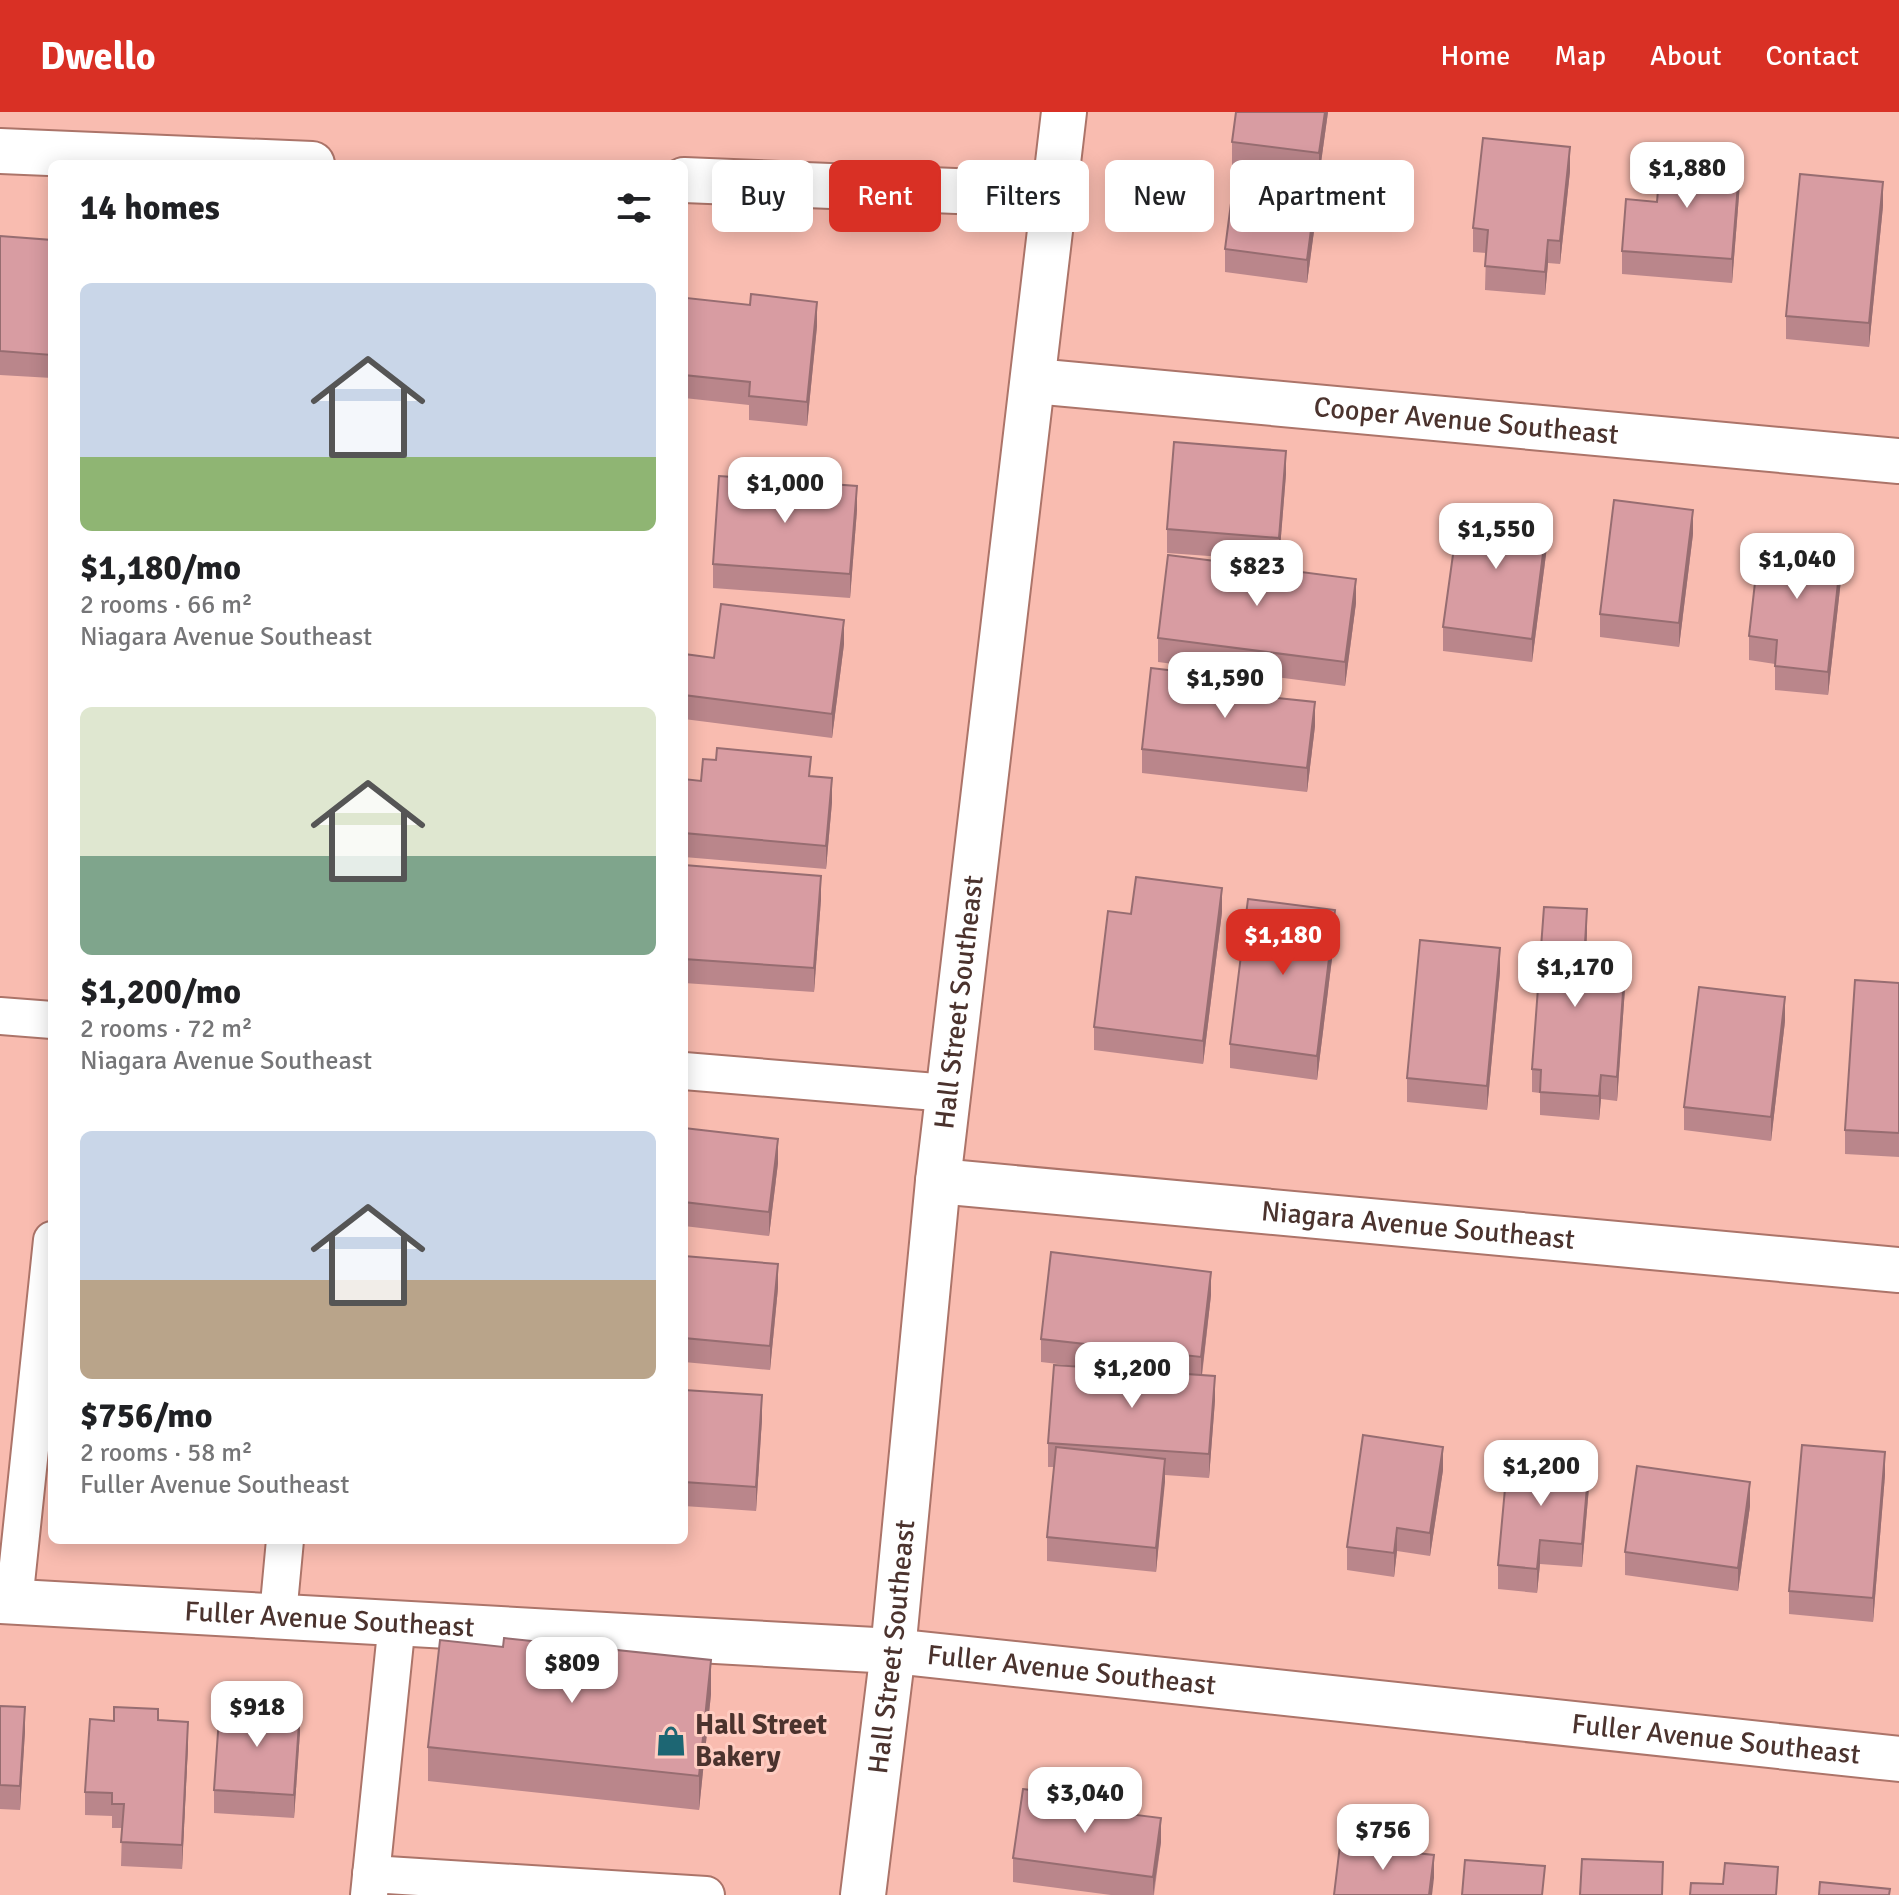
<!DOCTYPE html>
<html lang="en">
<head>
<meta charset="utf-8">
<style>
	:root { --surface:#fff; --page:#f6f6f6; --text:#202124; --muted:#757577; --accent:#d93025 }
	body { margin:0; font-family:Signika,sans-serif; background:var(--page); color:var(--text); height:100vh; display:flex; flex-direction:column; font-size:30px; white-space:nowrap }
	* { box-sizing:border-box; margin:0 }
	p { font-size:26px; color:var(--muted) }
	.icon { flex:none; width:44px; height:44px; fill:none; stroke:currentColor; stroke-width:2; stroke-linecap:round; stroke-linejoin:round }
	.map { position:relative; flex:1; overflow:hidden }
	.side { position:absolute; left:48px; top:48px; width:640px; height:1384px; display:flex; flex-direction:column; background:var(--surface); border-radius:12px; box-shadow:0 4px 20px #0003 }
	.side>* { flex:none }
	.hud { position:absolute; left:712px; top:48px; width:760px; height:72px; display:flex; gap:16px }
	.price { position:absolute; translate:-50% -68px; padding:0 18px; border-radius:16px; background:#fff; color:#222; font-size:26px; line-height:52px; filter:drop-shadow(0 2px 4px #0008) }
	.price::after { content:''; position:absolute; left:50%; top:48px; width:24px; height:18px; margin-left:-12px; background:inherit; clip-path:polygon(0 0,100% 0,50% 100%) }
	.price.active { background:var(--accent); color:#fff }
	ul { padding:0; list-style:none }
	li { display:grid; align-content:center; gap:16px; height:424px; padding:0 32px }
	li span { display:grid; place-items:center; height:248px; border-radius:12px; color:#555 }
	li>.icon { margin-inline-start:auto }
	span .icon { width:144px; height:144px; fill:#fffc; stroke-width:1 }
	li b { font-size:34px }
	h2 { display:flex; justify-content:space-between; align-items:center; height:96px; padding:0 32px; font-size:34px }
	.chip { padding:0 28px; border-radius:12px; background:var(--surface); box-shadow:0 4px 20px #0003; font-size:28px; line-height:72px }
	.chip.active { background:var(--accent); color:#fff }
	header { display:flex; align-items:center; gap:48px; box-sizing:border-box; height:112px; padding:0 40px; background:var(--accent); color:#fff }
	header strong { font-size:38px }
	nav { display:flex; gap:44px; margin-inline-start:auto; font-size:28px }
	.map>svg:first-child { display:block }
</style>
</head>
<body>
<header>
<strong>Dwello</strong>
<nav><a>Home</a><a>Map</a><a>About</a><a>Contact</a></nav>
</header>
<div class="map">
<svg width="1899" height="1783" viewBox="0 0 1899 1783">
	<rect width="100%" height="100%" fill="#f9bcb0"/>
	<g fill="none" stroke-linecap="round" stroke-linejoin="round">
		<!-- lane casing -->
		<g stroke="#ac7469" stroke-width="40">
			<g id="lane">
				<path d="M0,904L52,908"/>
				<path d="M684,959L948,981"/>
				<path d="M14,1490L52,1128"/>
				<path d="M278,1503L285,1428"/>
				<path d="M371,1762L706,1783"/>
				<path d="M369,1783L397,1510"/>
			</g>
		</g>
		<!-- street casing -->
		<g stroke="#ac7469" stroke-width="48">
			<g id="street">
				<path d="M0,39L312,52"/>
				<path d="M684,68L1054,83"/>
				<path id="s1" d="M1034,269L1899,349"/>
				<path id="s2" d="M938,1069L1899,1158"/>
			</g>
		</g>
		<!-- secondary casing -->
		<g stroke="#ac7469" stroke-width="48">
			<g id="secondary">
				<path id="s3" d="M0,1489L893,1539L1899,1647"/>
				<path id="s4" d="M863,1783L893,1539L938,1069L1064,0"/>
			</g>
		</g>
		<!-- lane -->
		<use href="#lane" stroke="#fff" stroke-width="36"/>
		<!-- street -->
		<use href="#street" stroke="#fff" stroke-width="44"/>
		<!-- secondary -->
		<use href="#secondary" stroke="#fff" stroke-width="44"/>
	</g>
	<!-- wall -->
	<g fill="#ba868b">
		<path d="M1328,0L1319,65L1232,54V30Z"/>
		<path d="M1570,59L1560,152L1548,151L1545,183L1485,178L1486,141L1473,140V116Z"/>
		<path d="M1740,71L1732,171L1622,162V139L1657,90Z"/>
		<path d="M1883,94L1869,235L1786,227V204Z"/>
		<path d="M1317,97L1307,171L1225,160V137Z"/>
		<path d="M0,124L52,128V266L0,263Z"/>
		<path d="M684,207L817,214L807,314L749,308V293L684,286Z"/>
		<path d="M1286,362L1279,449L1167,441V417Z"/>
		<path d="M857,398L850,486L713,476V452Z"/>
		<path d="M1693,422L1679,535L1600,525V502Z"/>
		<path d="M1548,427L1532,550L1443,539V515Z"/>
		<path d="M1842,459L1828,583L1775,578V552L1749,548V524Z"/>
		<path d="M1356,491L1345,574L1158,550V526Z"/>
		<path d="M844,532L832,626L684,607V542L714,546Z"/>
		<path d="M1315,614L1307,680L1142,661V637Z"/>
		<path d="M716,648L811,664L832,690L826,757L684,745V667L701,669Z"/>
		<path d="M684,753L821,787L814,880L684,871Z"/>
		<path d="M1222,800L1203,952L1094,938V915Z"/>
		<path d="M1587,821L1585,849L1625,876L1617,989L1601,987L1599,1008L1540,1003V981L1532,980V957Z"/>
		<path d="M1335,822L1317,968L1230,956V932Z"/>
		<path d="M1500,860L1487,998L1407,990V966Z"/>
		<path d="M1899,871V1045L1845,1042V1018Z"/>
		<path d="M1785,909L1771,1029L1684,1018V995Z"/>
		<path d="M684,1016L778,1051L769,1124L684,1114Z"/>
		<path d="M684,1144L778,1176L770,1258L684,1250Z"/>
		<path d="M1211,1183L1202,1264L1215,1288L1209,1366L1165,1363L1156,1460L1047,1449V1425L1054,1355H1048V1331L1083,1255L1041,1250V1227Z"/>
		<path d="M684,1278L762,1307L756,1399L684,1394Z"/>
		<path d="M1443,1358L1430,1444L1397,1439L1394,1465L1347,1458V1435Z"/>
		<path d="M1885,1363L1873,1510L1789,1502V1479Z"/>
		<path d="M1589,1375L1582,1455L1540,1452L1537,1481L1498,1477V1453Z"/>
		<path d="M1750,1394L1738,1479L1625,1463V1440Z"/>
		<path d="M503,1535L711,1582L699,1698L428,1669V1635Z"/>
		<path d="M0,1594L25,1619L20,1698L0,1697Z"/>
		<path d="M158,1608L188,1634L182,1757L121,1754L122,1716H112V1704L85,1703V1680L114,1609Z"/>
		<path d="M300,1620L294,1706L214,1701V1678Z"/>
		<path d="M1161,1730L1154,1783H1111L1013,1770V1746Z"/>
	</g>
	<!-- shaded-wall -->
	<g fill="#976d71">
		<path d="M1325,0H1328L1319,65V41Z"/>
		<path d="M1570,35V59L1560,152V129Z"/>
		<path d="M1740,47V71L1732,171V147Z"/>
		<path d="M1883,70V94L1869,235V211Z"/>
		<path d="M1317,73V97L1307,171V148Z"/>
		<path d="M1548,128V151L1545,183V160Z"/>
		<path d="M817,190V214L807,314V290Z"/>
		<path d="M1286,339V362L1279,449V426Z"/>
		<path d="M857,374V398L850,486V462Z"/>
		<path d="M1693,398V422L1679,535V511Z"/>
		<path d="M1548,403V427L1532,550V527Z"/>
		<path d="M1842,435V459L1828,583V560Z"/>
		<path d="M1356,467V491L1345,574V550Z"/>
		<path d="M844,508V532L832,626V602Z"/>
		<path d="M1315,590V614L1307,680V656Z"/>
		<path d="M832,666V690L826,757V734Z"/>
		<path d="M821,764V787L814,880V856Z"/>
		<path d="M1222,776V800L1203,952V929Z"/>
		<path d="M1587,797V821L1584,873V849Z"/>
		<path d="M1335,798V822L1317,968V944Z"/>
		<path d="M1500,836V860L1487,998V974Z"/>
		<path d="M1625,852V876L1617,989V965Z"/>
		<path d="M1785,885V909L1771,1029V1005Z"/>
		<path d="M1601,963V987L1599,1008V984Z"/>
		<path d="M778,1027V1051L769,1124V1100Z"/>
		<path d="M778,1152V1176L770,1258V1234Z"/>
		<path d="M1211,1160V1183L1201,1269V1245Z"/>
		<path d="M1215,1264V1288L1209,1366V1342Z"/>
		<path d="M762,1283V1307L756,1399V1375Z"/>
		<path d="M1443,1335V1358L1430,1444V1421Z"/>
		<path d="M1885,1340V1363L1873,1510V1486Z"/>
		<path d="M1165,1347V1370L1156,1460V1436Z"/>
		<path d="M1589,1352V1375L1582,1455V1432Z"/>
		<path d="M1750,1370V1394L1738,1479V1456Z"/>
		<path d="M1397,1416V1439L1394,1465V1441Z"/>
		<path d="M1540,1428V1452L1537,1481V1457Z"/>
		<path d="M711,1548V1582L699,1698V1664Z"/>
		<path d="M25,1595V1619L20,1698V1674Z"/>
		<path d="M300,1597V1620L294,1706V1683Z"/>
		<path d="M188,1610V1634L182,1757V1733Z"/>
		<path d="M1161,1706V1730L1153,1783V1765Z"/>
		<path d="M1434,1743V1766L1432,1783H1429Z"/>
	</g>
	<!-- building -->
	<g fill="#d89ca2" stroke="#976d71" stroke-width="2">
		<path d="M1236,0H1325L1319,41L1232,30Z"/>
		<path d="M1483,26L1570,35L1560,129L1548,128L1545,160L1485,154L1488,118L1473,116Z"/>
		<path d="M1661,42L1740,47L1732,147L1622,139L1626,87L1657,90Z"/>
		<path d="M1235,61L1317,73L1307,148L1225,137Z"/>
		<path d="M1800,62L1883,70L1869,211L1786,204Z"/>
		<path d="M0,124L52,128V243L0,239Z"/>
		<path d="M751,182L817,190L807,290L749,284L750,270L684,263V207L687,186L750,193Z"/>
		<path d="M1174,330L1286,339L1279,426L1167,417Z"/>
		<path d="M719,364L857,374L850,462L713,452Z"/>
		<path d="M1614,388L1693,398L1679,511L1600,502Z"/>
		<path d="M1460,392L1548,403L1532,527L1443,515Z"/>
		<path d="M1760,426L1842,435L1828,560L1775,554L1777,528L1749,524Z"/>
		<path d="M1168,443L1356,467L1345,550L1158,526Z"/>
		<path d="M721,492L844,508L832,602L684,583V542L714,546Z"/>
		<path d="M1151,556L1259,569L1258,584L1315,590L1307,656L1142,637Z"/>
		<path d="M717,636L811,645L809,664L832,666L826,734L684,721V667L701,669L703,647L716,648Z"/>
		<path d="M684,753L821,764L814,856L684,847Z"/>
		<path d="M1136,765L1222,776L1203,929L1094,915L1108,799L1131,802Z"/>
		<path d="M1248,787L1335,798L1317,944L1230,932Z"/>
		<path d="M1544,795L1587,797L1584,849L1625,852L1617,965L1601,963L1599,984L1540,980L1541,958L1532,957Z"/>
		<path d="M1420,828L1500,836L1487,974L1407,966Z"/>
		<path d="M1855,868L1899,871V1021L1845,1018Z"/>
		<path d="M1699,875L1785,885L1771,1005L1684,995Z"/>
		<path d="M684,1016L778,1027L769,1100L684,1090Z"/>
		<path d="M1051,1140L1211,1160L1201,1245L1041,1227Z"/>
		<path d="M684,1144L778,1152L770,1234L684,1226Z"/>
		<path d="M1054,1253L1215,1264L1209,1342L1048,1331Z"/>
		<path d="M684,1278L762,1283L756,1375L684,1370Z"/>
		<path d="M1363,1323L1443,1335L1430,1421L1397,1416L1394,1441L1347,1435Z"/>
		<path d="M1802,1333L1885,1340L1873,1486L1789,1479Z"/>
		<path d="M1056,1335L1165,1347L1156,1436L1047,1425Z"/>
		<path d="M1508,1344L1589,1352L1582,1432L1540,1428L1537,1457L1498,1453Z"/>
		<path d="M1637,1354L1750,1370L1738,1456L1625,1440Z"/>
		<path d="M504,1526L711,1548L699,1664L428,1635L440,1528L503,1535Z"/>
		<path d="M220,1591L300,1597L294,1683L214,1678Z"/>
		<path d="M0,1594L25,1595L20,1674L0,1673Z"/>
		<path d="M114,1595L158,1597V1608L188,1610L182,1733L121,1730L124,1692H112V1681L85,1680L90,1607L114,1609Z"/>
		<path d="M1023,1677L1099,1687L1096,1698L1161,1706L1153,1765L1013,1746Z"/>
		<path d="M1340,1733L1434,1743L1429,1783H1334Z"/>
		<path d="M1582,1747L1663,1750L1662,1783H1580Z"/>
		<path d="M1465,1748L1545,1754L1542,1783H1462Z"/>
		<path d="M1725,1751L1778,1755L1776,1783H1690L1691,1771L1723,1772Z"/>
		<path d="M1820,1770L1890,1777L1889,1783H1819Z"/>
	</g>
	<!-- icons -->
	<defs>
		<g id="shop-bare" transform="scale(2.4)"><path d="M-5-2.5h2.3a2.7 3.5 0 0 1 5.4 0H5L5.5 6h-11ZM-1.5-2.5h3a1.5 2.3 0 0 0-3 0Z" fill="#1d6673" stroke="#ffcdc2" stroke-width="2.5" paint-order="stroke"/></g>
	</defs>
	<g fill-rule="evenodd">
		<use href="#shop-bare" x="671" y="1629"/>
	</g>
	<g text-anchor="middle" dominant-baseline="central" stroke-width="6" stroke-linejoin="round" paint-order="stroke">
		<!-- street labels -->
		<g font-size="28" fill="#4b332e" stroke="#ffcdc2">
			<text stroke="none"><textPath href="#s1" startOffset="434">Cooper Avenue Southeast</textPath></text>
			<text stroke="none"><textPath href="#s4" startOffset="898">Hall Street Southeast</textPath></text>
			<text stroke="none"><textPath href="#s2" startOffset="482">Niagara Avenue Southeast</textPath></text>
			<text stroke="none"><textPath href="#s3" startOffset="330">Fuller Avenue Southeast</textPath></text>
			<text stroke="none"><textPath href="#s4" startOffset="250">Hall Street Southeast</textPath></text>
			<text stroke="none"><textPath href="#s3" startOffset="1074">Fuller Avenue Southeast</textPath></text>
			<text stroke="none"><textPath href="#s3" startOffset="1722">Fuller Avenue Southeast</textPath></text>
		</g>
		<!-- poi labels -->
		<g font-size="28" font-weight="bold" fill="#4b332e" stroke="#ffcdc2" text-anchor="start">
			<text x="695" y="1613">Hall Street<tspan x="695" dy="32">Bakery</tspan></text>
		</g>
	</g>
</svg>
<b class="price" style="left:1687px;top:98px">$1,880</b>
<b class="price" style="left:785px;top:413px">$1,000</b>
<b class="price" style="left:1496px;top:459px">$1,550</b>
<b class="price" style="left:1797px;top:489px">$1,040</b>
<b class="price" style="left:1257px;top:496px">$823</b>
<b class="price" style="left:1225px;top:608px">$1,590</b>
<b class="price active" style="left:1283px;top:865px">$1,180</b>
<b class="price" style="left:1575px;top:897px">$1,170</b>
<b class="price" style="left:1132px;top:1298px">$1,200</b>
<b class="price" style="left:1541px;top:1396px">$1,200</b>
<b class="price" style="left:572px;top:1593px">$809</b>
<b class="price" style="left:257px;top:1637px">$918</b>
<b class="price" style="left:1085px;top:1723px">$3,040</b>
<b class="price" style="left:1383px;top:1760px">$756</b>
<div class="hud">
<a class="chip">Buy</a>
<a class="chip active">Rent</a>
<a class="chip">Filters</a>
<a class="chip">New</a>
<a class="chip">Apartment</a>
</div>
<section class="side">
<h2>14 homes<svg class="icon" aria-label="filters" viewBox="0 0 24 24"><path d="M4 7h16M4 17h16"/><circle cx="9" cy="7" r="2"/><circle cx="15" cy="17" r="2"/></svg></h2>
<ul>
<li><span style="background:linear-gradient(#c9d6e8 70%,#8fb573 0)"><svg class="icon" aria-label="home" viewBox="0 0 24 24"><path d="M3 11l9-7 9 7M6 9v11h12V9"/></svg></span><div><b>$1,180/mo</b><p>2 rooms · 66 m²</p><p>Niagara Avenue Southeast</p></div></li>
<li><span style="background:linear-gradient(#dfe7d0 60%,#7fa58c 0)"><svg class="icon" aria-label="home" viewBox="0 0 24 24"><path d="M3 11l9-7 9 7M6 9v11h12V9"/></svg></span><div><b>$1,200/mo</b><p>2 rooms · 72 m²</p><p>Niagara Avenue Southeast</p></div></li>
<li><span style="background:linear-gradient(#c9d6e8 60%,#b9a48a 0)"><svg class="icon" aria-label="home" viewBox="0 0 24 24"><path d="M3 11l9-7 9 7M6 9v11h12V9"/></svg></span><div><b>$756/mo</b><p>2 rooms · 58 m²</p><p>Fuller Avenue Southeast</p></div></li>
</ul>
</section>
</div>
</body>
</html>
